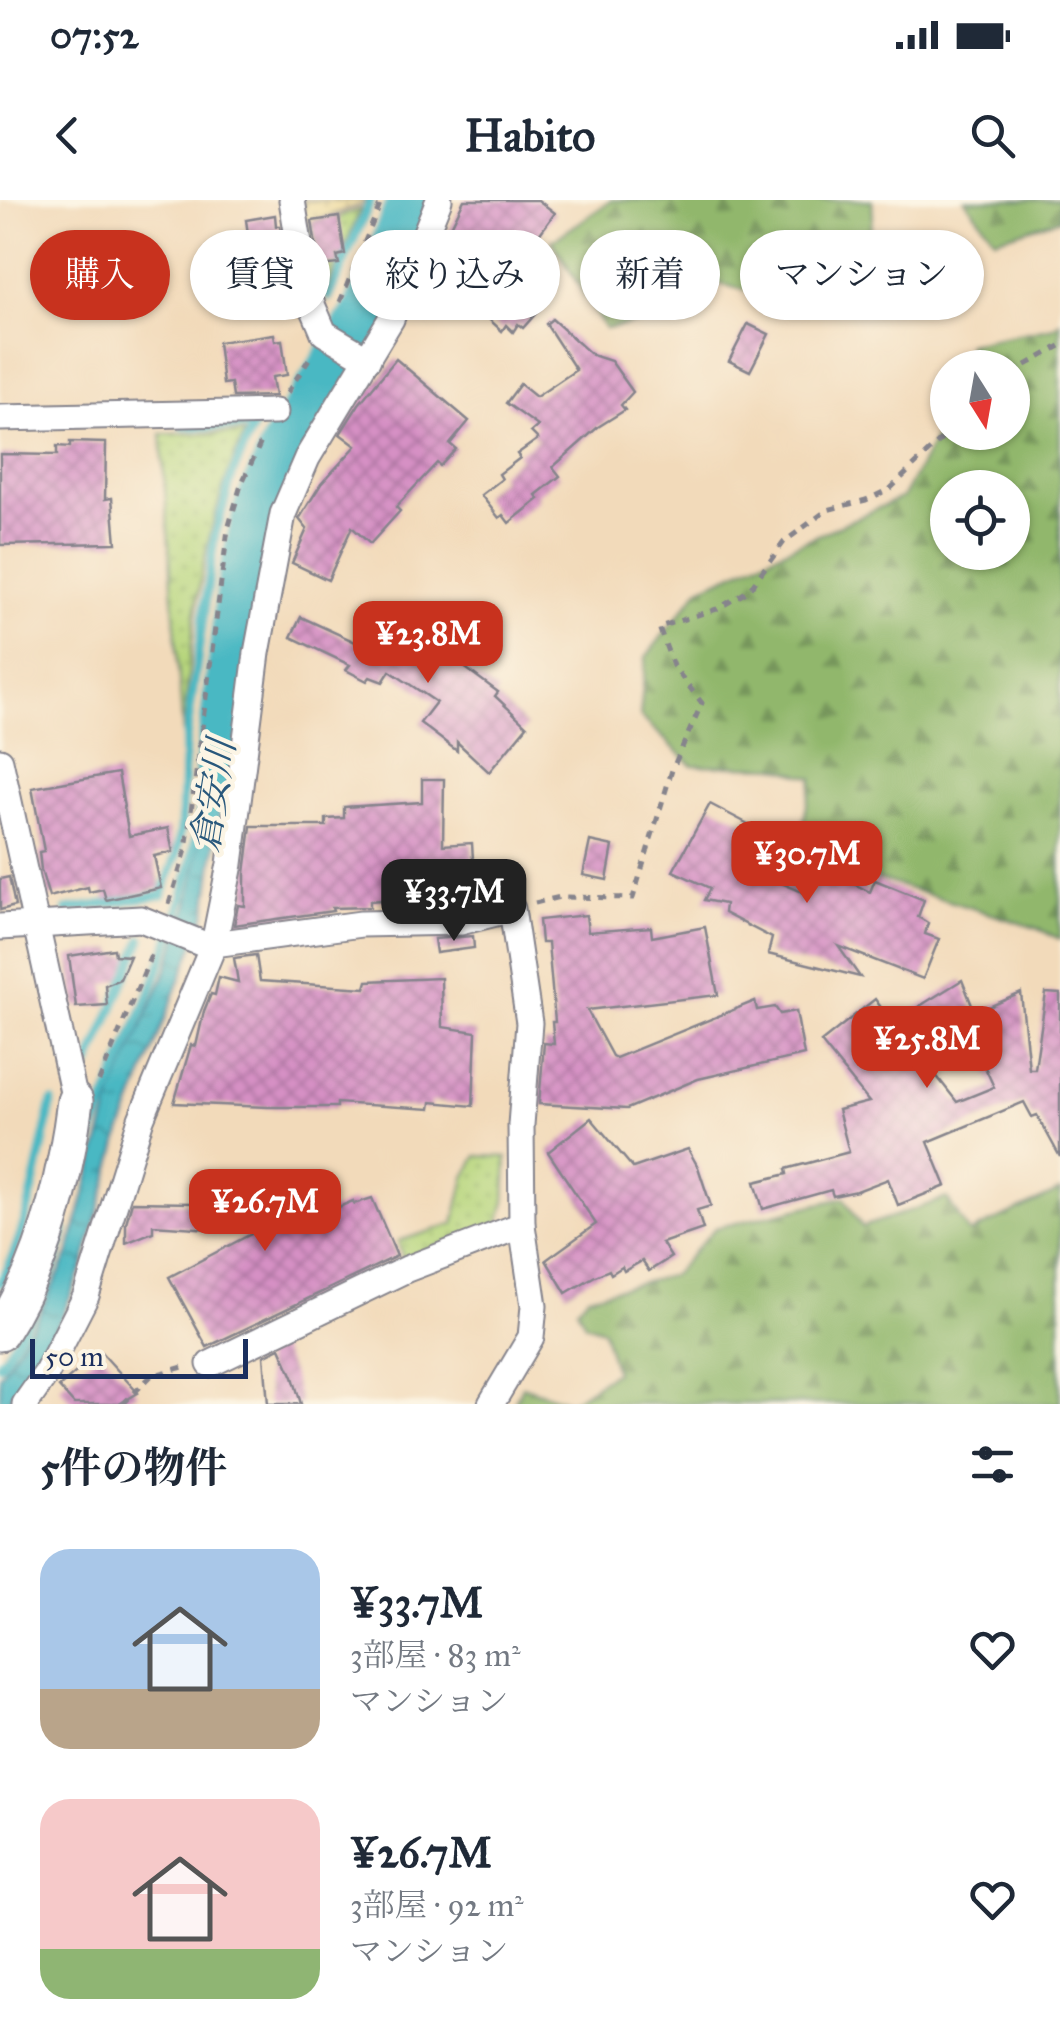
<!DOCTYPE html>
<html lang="ja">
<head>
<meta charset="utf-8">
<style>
	:root { --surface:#fff; --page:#f2f2f3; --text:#1f2937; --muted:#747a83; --accent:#c8321e }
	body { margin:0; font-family:"IM FELL Great Primer","Noto Serif JP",serif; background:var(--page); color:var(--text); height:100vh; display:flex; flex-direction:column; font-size:38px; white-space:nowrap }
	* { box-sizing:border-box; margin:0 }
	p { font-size:32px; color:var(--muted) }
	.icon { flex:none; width:55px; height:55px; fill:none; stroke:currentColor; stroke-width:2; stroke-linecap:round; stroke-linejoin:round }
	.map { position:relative; height:1204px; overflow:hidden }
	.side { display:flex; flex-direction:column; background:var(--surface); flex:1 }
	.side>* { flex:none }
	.top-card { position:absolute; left:30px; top:30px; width:1000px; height:90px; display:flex; gap:20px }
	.needle { width:65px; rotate:169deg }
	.controls { position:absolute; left:930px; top:150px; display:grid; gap:20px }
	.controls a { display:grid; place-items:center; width:100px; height:100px; border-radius:50%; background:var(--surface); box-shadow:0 2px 8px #0004; font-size:50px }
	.scale { position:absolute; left:30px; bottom:25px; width:218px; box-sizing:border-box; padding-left:10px; border:5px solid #1b2f5e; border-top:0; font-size:28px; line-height:35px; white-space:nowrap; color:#1b2f5e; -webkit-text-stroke:8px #fcf5e5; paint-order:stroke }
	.price { position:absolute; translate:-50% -85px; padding:0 22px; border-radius:20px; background:var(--accent); color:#fff; font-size:32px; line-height:65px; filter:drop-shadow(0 2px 5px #0008) }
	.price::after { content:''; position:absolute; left:50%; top:60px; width:30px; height:22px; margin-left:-15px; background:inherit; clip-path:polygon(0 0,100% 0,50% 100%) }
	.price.on { background:#222; color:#fff }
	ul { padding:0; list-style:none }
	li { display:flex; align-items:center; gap:30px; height:250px; padding:0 40px }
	li span { display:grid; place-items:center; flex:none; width:280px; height:200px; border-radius:30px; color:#555 }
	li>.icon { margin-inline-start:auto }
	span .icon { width:120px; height:120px; fill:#fffc; stroke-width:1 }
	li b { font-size:42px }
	h2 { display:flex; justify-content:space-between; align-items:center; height:120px; padding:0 40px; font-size:42px }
	.chip { padding:0 35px; border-radius:45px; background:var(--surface); box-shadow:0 2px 8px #0004; font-size:35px; line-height:90px }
	.chip.on { background:var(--accent); color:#fff }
	.status { display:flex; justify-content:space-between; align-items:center; height:70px; padding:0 50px; background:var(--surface); direction:ltr }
	.status svg { height:28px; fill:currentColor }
	header { display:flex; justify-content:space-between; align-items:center; height:130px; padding:0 40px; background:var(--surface); font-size:45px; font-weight:800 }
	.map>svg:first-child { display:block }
</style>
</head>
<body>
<div class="status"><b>07:52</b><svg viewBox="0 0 49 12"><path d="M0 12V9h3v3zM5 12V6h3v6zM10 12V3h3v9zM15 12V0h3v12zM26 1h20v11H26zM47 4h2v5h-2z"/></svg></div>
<header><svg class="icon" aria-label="back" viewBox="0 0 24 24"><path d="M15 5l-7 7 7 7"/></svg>Habito<svg class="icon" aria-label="search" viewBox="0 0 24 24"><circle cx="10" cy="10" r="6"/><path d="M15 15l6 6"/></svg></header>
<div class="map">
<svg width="1060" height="1204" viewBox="0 0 1060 1204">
	<defs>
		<pattern id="grass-dots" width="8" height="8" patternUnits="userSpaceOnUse" patternTransform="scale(2.5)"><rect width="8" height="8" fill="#b7d67d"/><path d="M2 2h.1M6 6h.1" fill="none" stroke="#9db86e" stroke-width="1.8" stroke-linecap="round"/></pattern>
		<pattern id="forest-firs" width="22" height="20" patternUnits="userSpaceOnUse" patternTransform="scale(2.5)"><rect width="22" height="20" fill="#91b76c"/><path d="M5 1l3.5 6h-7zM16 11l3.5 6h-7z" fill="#76955c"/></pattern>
		<pattern id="sand-dots" width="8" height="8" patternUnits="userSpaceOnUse" patternTransform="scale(2.5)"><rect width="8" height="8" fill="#eeda9e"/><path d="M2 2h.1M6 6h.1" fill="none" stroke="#ccbb8a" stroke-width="1.8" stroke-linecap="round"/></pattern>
		<pattern id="water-ripples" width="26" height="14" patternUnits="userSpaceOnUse" patternTransform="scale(2.5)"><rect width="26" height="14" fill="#49b8c3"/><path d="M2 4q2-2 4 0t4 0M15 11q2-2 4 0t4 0" fill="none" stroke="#3c96a2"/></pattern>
		<pattern id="building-cross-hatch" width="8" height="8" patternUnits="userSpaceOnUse" patternTransform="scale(2.5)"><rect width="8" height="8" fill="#d690c4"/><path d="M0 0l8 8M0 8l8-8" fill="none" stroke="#ad76a2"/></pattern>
	</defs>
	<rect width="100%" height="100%" fill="#fcf5e5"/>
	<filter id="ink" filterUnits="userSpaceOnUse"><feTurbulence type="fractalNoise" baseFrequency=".01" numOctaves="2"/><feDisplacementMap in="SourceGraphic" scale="20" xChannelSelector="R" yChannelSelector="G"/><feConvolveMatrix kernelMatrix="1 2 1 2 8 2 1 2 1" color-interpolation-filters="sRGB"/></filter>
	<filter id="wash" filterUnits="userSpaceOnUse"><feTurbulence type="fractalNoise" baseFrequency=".0048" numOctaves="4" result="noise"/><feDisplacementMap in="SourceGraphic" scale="40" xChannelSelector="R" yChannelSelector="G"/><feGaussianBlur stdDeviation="2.25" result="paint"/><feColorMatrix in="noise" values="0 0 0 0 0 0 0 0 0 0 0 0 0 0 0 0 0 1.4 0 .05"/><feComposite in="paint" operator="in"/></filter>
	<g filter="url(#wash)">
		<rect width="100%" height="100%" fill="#f2daba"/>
		<!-- grass -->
		<g fill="url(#grass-dots)" stroke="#69826e" stroke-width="2.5">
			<path d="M361,9L324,95L317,89L308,27Z"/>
			<path d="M245,233C200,328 192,432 183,535L161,234Z"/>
			<path d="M477,956L507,957L505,1002L499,1022L403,1059L398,1041L454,1024L465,977Z"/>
		</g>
		<!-- forest -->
		<g fill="url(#forest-firs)" stroke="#567365" stroke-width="2.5" fill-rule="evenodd">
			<path d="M612,0H872L873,17L861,75L823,109L703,80L681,115L605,129L552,41Z"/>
			<path d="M965,0H1060V19L995,39Z"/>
			<path d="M1060,122V739L1036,728L820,661L802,627L813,578L776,567L692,565L640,516L646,457L700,388L903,297L947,216L948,232H1012V168L962,167L968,144L1054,127ZM948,288H1012V352H948Z"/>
			<path d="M1060,991V1204H514L522,1186L570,1202L615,1172L603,1130L585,1124L577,1108L588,1096L673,1075L715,1028L844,998L862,1027L947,998L969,1033Z"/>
		</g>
		<!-- sand -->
		<path fill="url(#sand-dots)" stroke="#84847e" stroke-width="2.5" d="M302,0H366L364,4L305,24Z"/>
		<!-- water -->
		<path fill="url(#water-ripples)" stroke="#327490" stroke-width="2.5" d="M221,494L236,496L206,713L121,933L83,1066L62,1117L7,1204H0V1176L39,1114L68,1055L113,892L167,769L187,708L194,677Z"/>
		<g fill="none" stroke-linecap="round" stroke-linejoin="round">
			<!-- stream -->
			<g stroke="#49b8c3" stroke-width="9">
				<path d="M329,97L371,0"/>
				<path d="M66,710L162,695L177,654L181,627L185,547L215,336L233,273L254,226H183"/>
				<path d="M89,865L142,739"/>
				<path d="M81,966C114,865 168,771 190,667C217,540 213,408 252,284C271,227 315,179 344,127C367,88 380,42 395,0"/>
				<path d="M0,1084C29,1028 38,964 52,902"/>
				<path d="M0,1165C27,1122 54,1080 64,1030"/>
			</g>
			<!-- river -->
			<path stroke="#49b8c3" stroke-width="52" d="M220,568L243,382L259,310L287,245L369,111L414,0"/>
		</g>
		<g id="blocks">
			<!-- building -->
			<g fill="url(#building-cross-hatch)" fill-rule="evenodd">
				<path d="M464,0H538L555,13L517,65L531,77L524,85L545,103L523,128L518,124L513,132L506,125L502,131L482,113L489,106L427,76Z"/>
				<path d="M275,15L276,26H280L287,71L284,72L287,92L257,97L246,20Z"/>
				<path d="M339,17L345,54L337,56L339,64L319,66L312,21Z"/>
				<path d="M552,119L592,155L611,161L633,192L621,205L625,210L598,227L553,267L560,276L536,295L539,299L509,323L503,315L499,318L481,295L502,279L499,274L520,258L517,254L538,239L531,232L538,226L506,203L520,184L536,197L576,170L546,124Z"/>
				<path d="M748,124L769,134L750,171L729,161Z"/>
				<path d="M274,134L275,141L282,140L287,175L272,177L275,196L233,197L231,183L223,184L218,142Z"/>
				<path d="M396,159L469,221L450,244L456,249L440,266L437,263L396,307L400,311L370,344L352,327L328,380L292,363L307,329L299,319L321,284L356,246L340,234L359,204Z"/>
				<path d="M70,242L106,243L105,299L112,298L116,343L0,345V254L57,255V246L70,247Z"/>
				<path d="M386,416L446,458L448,455L498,492L495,496L527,526L489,572L457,542V551L420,523L436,502L390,471L383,482L370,477L367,481L346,470L350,465L291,437L301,417L366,447Z"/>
				<path d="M118,573L129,636L168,628L173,652L154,656L161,688L106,700L103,689L89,692L88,687L49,697L41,670L39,652L44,651L32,588Z"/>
				<path d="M422,579H444L443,645L472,643L475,692L468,693L469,703L430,706L428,696L370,701V707L332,708L333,711L234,725L238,705L245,706V673L251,626H326V619L344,618V607L422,602Z"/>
				<path d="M710,604L752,626L751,628L759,633L741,666L809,695L822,668L870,692L875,680L924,700L918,717L928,723L925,734L939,739L923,779L838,746L860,777L768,754L772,738L724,713L725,704L704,700L710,688L673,671Z"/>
				<path d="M590,641L613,646L607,680L583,675Z"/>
				<path d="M9,677L15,706L0,710V679Z"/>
				<path d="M586,715L588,732L651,727L652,737L705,727L718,795L587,810L612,856L616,858L755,801L757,810L775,807L780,814L796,811L804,855L698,879L627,909L539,904L544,843L554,844L552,822H555L548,743H541L539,720Z"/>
				<path d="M473,736L474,748L436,753L434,739Z"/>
				<path d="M114,749L115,755L130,756L120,779L105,785L107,805L76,807L69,756Z"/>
				<path d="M256,755L260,781L365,788L367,781L441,778L442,827L476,832L473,906L431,902L430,909L337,903V907H268L174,903L191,845L196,846L204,811L211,794L215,795L219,777L238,782L234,758Z"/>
				<path d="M962,780L975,813L1021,793L1029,869H1035L1046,793L1060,794V957L1037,915L1032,917L1024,902L928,942L946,986L898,1005L888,979L857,991L833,996L831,990L763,1009L755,982L787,974L786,969L849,952L838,910L869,902L821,842L875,799L892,823ZM972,839L994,887L957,902L928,865Z"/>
				<path d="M591,918L633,968L688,949L698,967L711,1006L697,1010L703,1029L662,1043L671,1057L649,1071L642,1061L624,1071L622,1067L611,1074L609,1070L595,1076L566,1093L546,1060L596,1024L548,952Z"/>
				<path d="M287,978L301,1023L353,1001L354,1004L372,998L397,1056L207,1147L169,1077L255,1032L153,1025V1032L126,1043V1023L132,1002L194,1003Z"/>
				<path d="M280,1148L293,1177L301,1204H268L264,1156Z"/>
				<path d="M100,1151L138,1193L119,1204H74L59,1187Z"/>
			</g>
		</g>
	</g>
	<g filter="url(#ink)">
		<use href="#blocks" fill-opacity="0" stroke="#86848c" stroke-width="2.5"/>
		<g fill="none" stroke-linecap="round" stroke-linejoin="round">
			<!-- street casing -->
			<g stroke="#86848c" stroke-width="29">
				<g id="street">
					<path d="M292,0L307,93L324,133L368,159"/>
					<path d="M0,218L275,212"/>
					<path d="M0,561L75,901"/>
					<path d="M0,727L141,719L203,744H214L361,724L460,722L512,709L529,823L521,925L522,1025L534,1106L531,1137L491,1204"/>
					<path d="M210,1164L407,1069L522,1025"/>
					<path d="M25,1204L46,1174L86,1096L141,919L214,744L230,664L257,453L283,314L307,258L391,119L439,0"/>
				</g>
			</g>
			<!-- secondary casing -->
			<g stroke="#86848c" stroke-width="39">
				<path id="secondary" d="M0,1133C44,1065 65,980 75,901"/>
			</g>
			<!-- path -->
			<g stroke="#86848c" stroke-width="5" stroke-dasharray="8 8" stroke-linecap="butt">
				<path d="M340,102L382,0"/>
				<path d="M1012,173L1060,146"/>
				<path d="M287,193L311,156"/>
				<path d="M535,703L560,697L633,698L672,570L702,503L673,466L659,427L717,409L748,391L784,342L827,310L866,300L890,289L949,232"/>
				<path d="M169,704L186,650L228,329L241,285L263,238"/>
				<path d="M99,881L152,753"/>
				<path d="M123,1204L151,1176L183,1167"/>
			</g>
			<!-- street -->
			<use href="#street" stroke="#fff" stroke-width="25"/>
			<!-- secondary -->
			<use href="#secondary" stroke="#fff" stroke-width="35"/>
		</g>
	</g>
	<g text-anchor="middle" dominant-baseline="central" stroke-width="9" stroke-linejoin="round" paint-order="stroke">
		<!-- water labels -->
		<g font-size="38" font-style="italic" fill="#29587c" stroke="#fcf5e5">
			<text transform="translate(213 596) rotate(-81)">倉安川</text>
		</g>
	</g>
</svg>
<div class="controls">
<a><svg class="needle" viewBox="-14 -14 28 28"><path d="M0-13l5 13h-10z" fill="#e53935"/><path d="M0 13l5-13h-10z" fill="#747a83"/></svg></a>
<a><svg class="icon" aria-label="locate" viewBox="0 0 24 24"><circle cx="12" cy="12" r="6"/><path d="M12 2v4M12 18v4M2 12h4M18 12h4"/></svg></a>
</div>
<div class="scale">50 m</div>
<b class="price" style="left:428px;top:486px">¥23.8M</b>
<b class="price" style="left:807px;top:706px">¥30.7M</b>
<b class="price on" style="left:454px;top:744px">¥33.7M</b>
<b class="price" style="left:927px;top:891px">¥25.8M</b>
<b class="price" style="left:265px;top:1054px">¥26.7M</b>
<div class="top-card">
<a class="chip on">購入</a>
<a class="chip">賃貸</a>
<a class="chip">絞り込み</a>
<a class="chip">新着</a>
<a class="chip">マンション</a>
</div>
</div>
<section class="side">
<h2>5件の物件<svg class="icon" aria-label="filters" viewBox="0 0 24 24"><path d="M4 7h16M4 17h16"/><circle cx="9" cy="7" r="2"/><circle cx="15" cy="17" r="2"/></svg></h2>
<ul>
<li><span style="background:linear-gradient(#a9c7e8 70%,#b9a48a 0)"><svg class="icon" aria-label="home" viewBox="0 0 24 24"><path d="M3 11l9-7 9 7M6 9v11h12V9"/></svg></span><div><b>¥33.7M</b><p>3部屋 · 83 m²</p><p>マンション</p></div><svg class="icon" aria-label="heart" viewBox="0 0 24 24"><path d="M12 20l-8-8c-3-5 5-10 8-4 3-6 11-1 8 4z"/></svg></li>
<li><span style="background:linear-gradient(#f6c9c9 75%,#8fb573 0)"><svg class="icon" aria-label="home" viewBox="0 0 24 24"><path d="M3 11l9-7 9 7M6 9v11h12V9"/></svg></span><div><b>¥26.7M</b><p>3部屋 · 92 m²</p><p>マンション</p></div><svg class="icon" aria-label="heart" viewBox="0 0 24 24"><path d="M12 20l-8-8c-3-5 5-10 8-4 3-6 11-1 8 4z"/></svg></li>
</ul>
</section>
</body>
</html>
